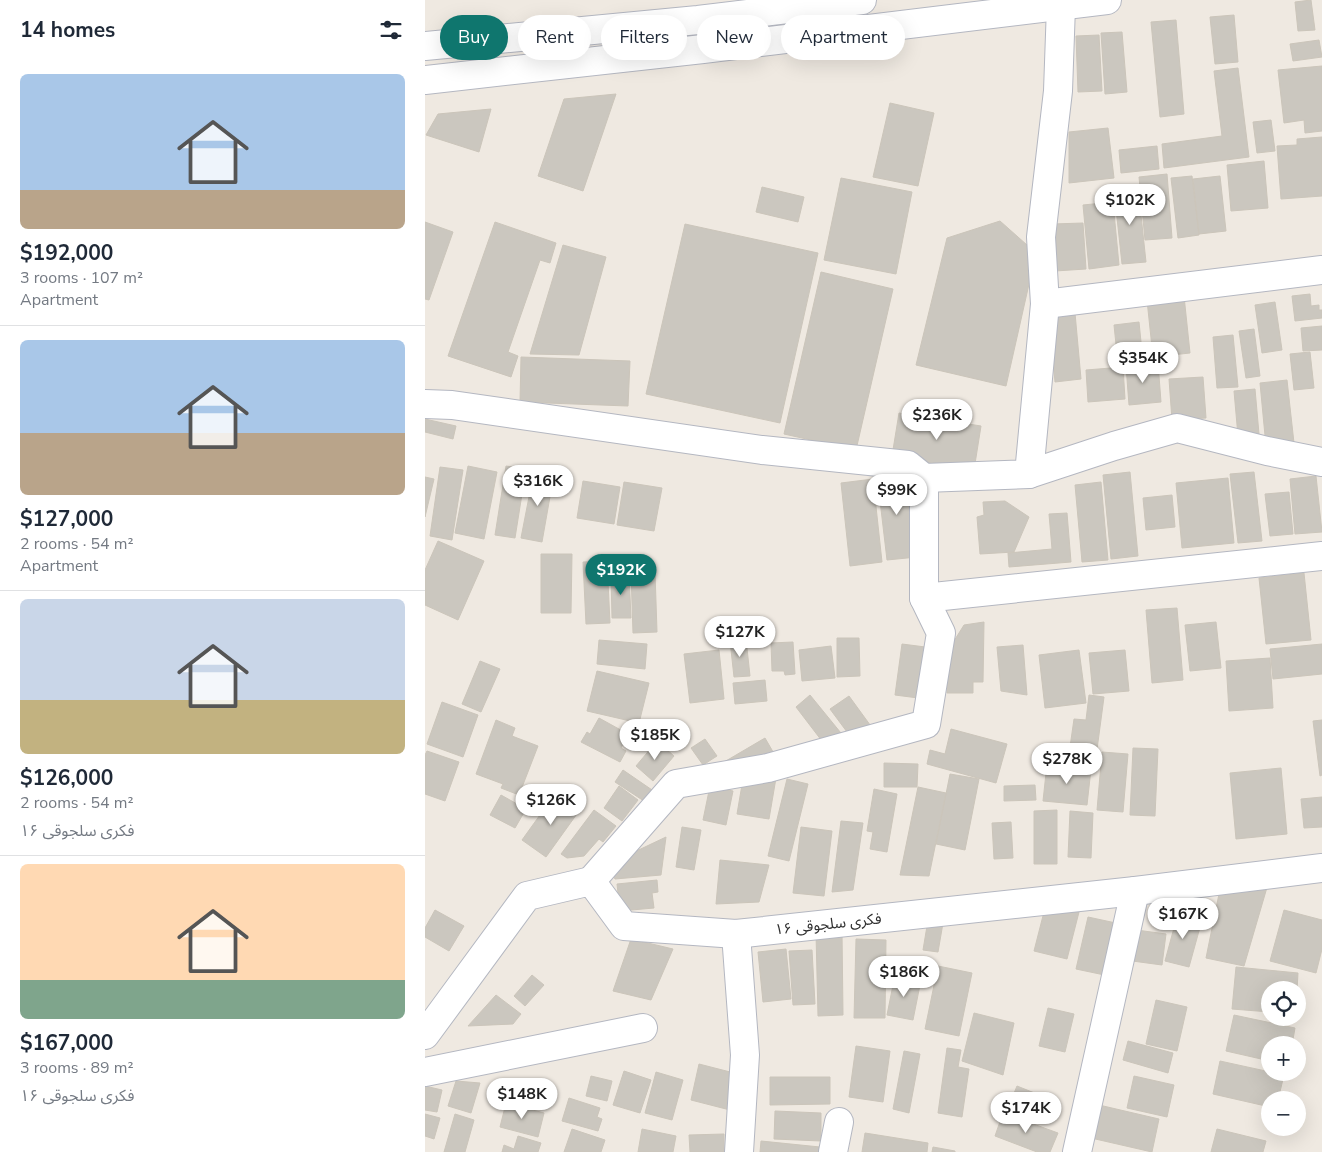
<!DOCTYPE html>
<html lang="en">
<head>
<meta charset="utf-8">
<style>
	:root { --surface:#fff; --page:#f6f6f7; --text:#1f2937; --muted:#747a83; --line:#e0e1e3; --accent:#0f766e }
	body { margin:0; font-family:"Nunito Sans","Noto Sans Arabic",sans-serif; background:var(--page); color:var(--text); height:100vh; display:flex; flex-direction:column; font-size:19px; white-space:nowrap }
	* { box-sizing:border-box; margin:0 }
	p { font-size:16px; color:var(--muted) }
	.icon { flex:none; width:28px; height:28px; fill:none; stroke:currentColor; stroke-width:2; stroke-linecap:round; stroke-linejoin:round }
	.map { position:relative; flex:1; overflow:hidden }
	.side { display:flex; flex-direction:column; background:var(--surface); width:425px }
	.side>* { flex:none }
	.top-card { position:absolute; left:15px; top:15px; width:475px; height:45px; display:flex; gap:10px }
	.tools { position:absolute; left:836px; top:981px; display:grid; gap:10px }
	.tools a { display:grid; place-items:center; width:45px; height:45px; border-radius:50%; background:var(--surface); box-shadow:0 5px 20px #0002; font-size:25px }
	.price { position:absolute; translate:-50% -42px; padding:0 11px; border-radius:18px; background:#fff; color:#222; font-size:16px; line-height:32px; filter:drop-shadow(0 1px 2px #0008) }
	.price::after { content:''; position:absolute; left:50%; top:30px; width:15px; height:11px; margin-left:-8px; background:inherit; clip-path:polygon(0 0,100% 0,50% 100%) }
	.price.selected { background:var(--accent); color:#fff }
	ul { padding:0; list-style:none }
	li { display:grid; align-content:center; gap:10px; height:265px; padding:0 20px }
	li+li { border-top:1px solid var(--line) }
	li span { display:grid; place-items:center; height:155px; border-radius:8px; color:#555 }
	li>.icon { margin-inline-start:auto }
	span .icon { width:90px; height:90px; fill:#fffc; stroke-width:1 }
	li b { font-size:21px }
	h2 { display:flex; justify-content:space-between; align-items:center; height:60px; padding:0 20px; font-size:21px }
	.pill { padding:0 18px; border-radius:22px; background:var(--surface); box-shadow:0 5px 20px #0002; font-size:18px; line-height:45px }
	.pill.selected { background:var(--accent); color:#fff }
	main { display:flex; flex:1; min-height:0 }
	.map>svg:first-child { display:block }
</style>
</head>
<body>
<main>
<section class="side">
<h2>14 homes<svg class="icon" aria-label="filters" viewBox="0 0 24 24"><path d="M4 7h16M4 17h16"/><circle cx="9" cy="7" r="2"/><circle cx="15" cy="17" r="2"/></svg></h2>
<ul>
<li><span style="background:linear-gradient(#a9c7e8 75%,#b9a48a 0)"><svg class="icon" aria-label="home" viewBox="0 0 24 24"><path d="M3 11l9-7 9 7M6 9v11h12V9"/></svg></span><div><b>$192,000</b><p>3 rooms · 107 m²</p><p>Apartment</p></div></li>
<li><span style="background:linear-gradient(#a9c7e8 60%,#b9a48a 0)"><svg class="icon" aria-label="home" viewBox="0 0 24 24"><path d="M3 11l9-7 9 7M6 9v11h12V9"/></svg></span><div><b>$127,000</b><p>2 rooms · 54 m²</p><p>Apartment</p></div></li>
<li><span style="background:linear-gradient(#c9d6e8 65%,#c2b280 0)"><svg class="icon" aria-label="home" viewBox="0 0 24 24"><path d="M3 11l9-7 9 7M6 9v11h12V9"/></svg></span><div><b>$126,000</b><p>2 rooms · 54 m²</p><p>فکری سلجوقی ۱۶</p></div></li>
<li><span style="background:linear-gradient(#ffd9b3 75%,#7fa58c 0)"><svg class="icon" aria-label="home" viewBox="0 0 24 24"><path d="M3 11l9-7 9 7M6 9v11h12V9"/></svg></span><div><b>$167,000</b><p>3 rooms · 89 m²</p><p>فکری سلجوقی ۱۶</p></div></li>
</ul>
</section>
<div class="map">
<svg width="897" height="1152" viewBox="0 0 897 1152">
	<rect width="100%" height="100%" fill="#efe9e1"/>
	<!-- building -->
	<g fill="#cbc7bf" stroke="#cbc5ba">
		<path d="M886,0L890,30L873,31L870,2Z"/>
		<path d="M809,15L813,62L790,64L785,17Z"/>
		<path d="M751,20L759,114L735,117L726,22Z"/>
		<path d="M697,32L702,92L680,94L676,33Z"/>
		<path d="M674,35L677,91L653,92L651,36Z"/>
		<path d="M894,40L897,57L868,61L865,44Z"/>
		<path d="M897,66V131L880,133L879,120L859,123L853,70Z"/>
		<path d="M813,68L824,157L739,168L737,144L797,136L789,71Z"/>
		<path d="M191,94L158,191L113,176L139,99Z"/>
		<path d="M465,103L509,113L493,186L448,177Z"/>
		<path d="M66,109L54,152L1,135L13,114Z"/>
		<path d="M846,120L850,151L832,153L828,122Z"/>
		<path d="M683,128L689,178L644,183V132Z"/>
		<path d="M897,137V196L856,199L852,146L872,145V139Z"/>
		<path d="M732,146L734,169L696,173L694,150Z"/>
		<path d="M839,161L843,208L806,211L802,165Z"/>
		<path d="M742,174L747,238L720,240L714,177Z"/>
		<path d="M767,176L774,235L753,238L746,178Z"/>
		<path d="M795,176L801,231L774,234L768,179Z"/>
		<path d="M416,178L487,192L471,274L399,260Z"/>
		<path d="M337,187L379,197L373,222L331,212Z"/>
		<path d="M713,187L721,262L697,264L689,190Z"/>
		<path d="M688,202L694,265L664,269L658,205Z"/>
		<path d="M575,221L611,253L581,386L491,365L522,238Z"/>
		<path d="M0,222L28,232L4,300L0,299Z"/>
		<path d="M70,222L131,243L125,263L115,260L83,352L93,356L86,377L23,356Z"/>
		<path d="M658,223L661,269L630,271L628,224Z"/>
		<path d="M260,224L393,253L355,423L221,394Z"/>
		<path d="M138,245L181,257L154,355L105,354Z"/>
		<path d="M396,272L468,289L431,450L359,434Z"/>
		<path d="M885,294L886,306L894,305V310H897V318L870,321L867,296Z"/>
		<path d="M759,296L765,353L728,357L722,300Z"/>
		<path d="M850,302L857,350L837,353L830,305Z"/>
		<path d="M650,313L656,379L630,382L624,316Z"/>
		<path d="M714,322L717,352L692,354L689,325Z"/>
		<path d="M897,326V350L878,351L876,328Z"/>
		<path d="M829,329L835,376L821,378L814,331Z"/>
		<path d="M808,335L813,387L792,388L788,337Z"/>
		<path d="M885,352L889,388L869,390L865,354Z"/>
		<path d="M96,357L205,361L203,406L95,402Z"/>
		<path d="M733,363L736,402L704,405L701,366Z"/>
		<path d="M698,367L700,399L663,402L661,370Z"/>
		<path d="M778,377L781,418L747,420L744,379Z"/>
		<path d="M862,380L869,443L841,446L835,383Z"/>
		<path d="M830,389L834,434L813,436L809,391Z"/>
		<path d="M474,413L556,426L549,470L467,456Z"/>
		<path d="M0,419L31,426L28,439L0,432Z"/>
		<path d="M43,466L72,472L59,539L30,533Z"/>
		<path d="M81,466L101,469L90,538L70,535Z"/>
		<path d="M15,467L38,470L27,540L5,536Z"/>
		<path d="M109,471L129,474L117,542L96,538Z"/>
		<path d="M482,472L492,557L462,560L452,475Z"/>
		<path d="M705,472L713,556L686,559L678,475Z"/>
		<path d="M829,472L837,541L813,543L805,474Z"/>
		<path d="M891,476L897,532L870,534L865,479Z"/>
		<path d="M0,477L9,479L0,517Z"/>
		<path d="M803,478L809,543L757,548L751,483Z"/>
		<path d="M448,479L457,562L425,566L416,483Z"/>
		<path d="M158,481L195,487L189,524L152,518Z"/>
		<path d="M199,482L237,488L229,531L192,525Z"/>
		<path d="M676,482L683,560L657,562L650,485Z"/>
		<path d="M864,492L868,534L845,536L840,494Z"/>
		<path d="M747,495L750,527L721,530L718,498Z"/>
		<path d="M580,501L604,517L589,552L555,554L552,517L559,515L558,502Z"/>
		<path d="M642,513L646,562L584,567L583,553L627,549L624,514Z"/>
		<path d="M13,541L59,561L33,620L0,605V570Z"/>
		<path d="M116,554H147L146,613H116Z"/>
		<path d="M182,561L185,623L161,624L158,562Z"/>
		<path d="M230,572L232,632L208,633L206,573Z"/>
		<path d="M879,573L886,640L841,644L834,578Z"/>
		<path d="M204,574L206,618H187L186,575Z"/>
		<path d="M752,608L758,680L727,683L721,610Z"/>
		<path d="M559,622L558,682H548V693H522L524,649L539,625Z"/>
		<path d="M791,622L796,668L765,671L760,625Z"/>
		<path d="M412,638H434L435,676L412,677Z"/>
		<path d="M321,639L325,676L309,677L305,641Z"/>
		<path d="M174,640L222,644L220,669L172,664Z"/>
		<path d="M368,642L370,674L360,675L359,671H347L346,643Z"/>
		<path d="M477,644L508,648L501,699L470,695Z"/>
		<path d="M897,644V674L848,679L845,649Z"/>
		<path d="M598,645L602,695L576,691L572,647Z"/>
		<path d="M406,646L410,678L377,681L374,650Z"/>
		<path d="M294,650L299,699L265,703L259,654Z"/>
		<path d="M654,650L661,703L620,708L614,655Z"/>
		<path d="M700,650L704,691L668,694L664,653Z"/>
		<path d="M845,658L848,708L804,711L801,661Z"/>
		<path d="M55,661L75,669L56,712L37,704Z"/>
		<path d="M172,671L224,683L214,723L162,711Z"/>
		<path d="M340,680L342,701L310,704L308,683Z"/>
		<path d="M385,695L420,738L400,745L371,707Z"/>
		<path d="M664,695L679,697L671,757L644,754L649,719L661,720Z"/>
		<path d="M424,696L448,729L425,736L405,709Z"/>
		<path d="M17,702L53,715L38,757L2,744Z"/>
		<path d="M174,718L203,734L196,748L201,751L195,762L156,742L162,732L165,734Z"/>
		<path d="M71,720L90,728L87,736L113,746L94,795L76,788L78,784L51,774Z"/>
		<path d="M897,720V775L895,776L888,721Z"/>
		<path d="M526,729L582,744L571,783L502,764L505,750L520,754Z"/>
		<path d="M340,738L351,757L294,765Z"/>
		<path d="M280,739L292,756L278,765L266,748Z"/>
		<path d="M232,741L249,756L228,781L211,766Z"/>
		<path d="M708,748L733,749L730,816L705,815Z"/>
		<path d="M2,751L34,762L20,801L0,794V755Z"/>
		<path d="M677,752L703,754L698,812L672,810Z"/>
		<path d="M459,763L493,764L492,787H459Z"/>
		<path d="M622,764L666,769L662,805L618,801Z"/>
		<path d="M856,768L862,834L811,839L805,773Z"/>
		<path d="M198,770L230,792L222,803L190,782Z"/>
		<path d="M319,773L351,778L344,819L312,814Z"/>
		<path d="M525,774L554,779L540,850L511,844Z"/>
		<path d="M362,779L383,784L364,861L343,856Z"/>
		<path d="M610,785L611,800L579,801V786Z"/>
		<path d="M194,786L213,800L197,821L179,808Z"/>
		<path d="M285,786L308,791L301,825L278,820Z"/>
		<path d="M493,787L521,793L504,876L475,875Z"/>
		<path d="M449,789L472,794L462,852L445,849L448,832L442,831Z"/>
		<path d="M130,794L154,811L121,857L97,840Z"/>
		<path d="M76,795L101,809L90,828L65,815Z"/>
		<path d="M897,797V827L879,828L876,799Z"/>
		<path d="M169,810L191,826L178,842L174,839L159,856L142,858L136,854Z"/>
		<path d="M632,810V864H609V811Z"/>
		<path d="M645,811L668,813L666,858L643,857Z"/>
		<path d="M416,821L438,823L428,890L407,892Z"/>
		<path d="M586,822L588,858L569,859L567,823Z"/>
		<path d="M257,827L276,830L269,870L251,867Z"/>
		<path d="M376,827L407,831L399,896L368,893Z"/>
		<path d="M241,837L236,875L190,879L182,865Z"/>
		<path d="M295,860L344,865L334,902L291,904Z"/>
		<path d="M232,880L233,892L227,893L229,908L195,911L192,884Z"/>
		<path d="M843,884L819,966L781,958L795,889Z"/>
		<path d="M621,904L654,912L642,959L609,951Z"/>
		<path d="M10,910L39,926L24,951L0,937V928Z"/>
		<path d="M859,910L897,920V949L891,973L845,961Z"/>
		<path d="M753,913L777,920L764,967L740,961Z"/>
		<path d="M663,917L700,925L689,977L651,969Z"/>
		<path d="M503,920L518,923L513,952L498,950Z"/>
		<path d="M704,929L741,934L737,965L700,960Z"/>
		<path d="M391,933H417L418,1015L393,1016Z"/>
		<path d="M206,939L248,949L226,1000L188,991Z"/>
		<path d="M431,939L461,940L460,1018H429Z"/>
		<path d="M361,949L366,999L338,1002L333,952Z"/>
		<path d="M387,950L390,1004L368,1005L364,951Z"/>
		<path d="M513,966L547,973L534,1036L500,1029Z"/>
		<path d="M811,967L873,973L872,990H845V1012L807,1009Z"/>
		<path d="M107,975L119,985L100,1006L89,996Z"/>
		<path d="M470,975L496,980L488,1020L462,1015Z"/>
		<path d="M71,995L96,1014L88,1024L43,1026Z"/>
		<path d="M731,1000L762,1007L752,1051L721,1044Z"/>
		<path d="M623,1008L649,1014L640,1052L614,1046Z"/>
		<path d="M549,1013L589,1023L578,1075L537,1061Z"/>
		<path d="M809,1015L870,1028L867,1045H845V1061L801,1051Z"/>
		<path d="M703,1041L748,1053L743,1073L698,1060Z"/>
		<path d="M431,1046L465,1051L458,1102L424,1097Z"/>
		<path d="M522,1048L536,1050L533,1067L544,1069L537,1117L513,1113Z"/>
		<path d="M479,1051L495,1054L484,1113L468,1109Z"/>
		<path d="M795,1061L859,1075L853,1100H845V1107L788,1094Z"/>
		<path d="M274,1064L313,1074L305,1110L266,1100Z"/>
		<path d="M199,1071L226,1080L215,1113L188,1105Z"/>
		<path d="M231,1072L258,1080L247,1120L220,1113Z"/>
		<path d="M166,1076L187,1081L182,1101L161,1096Z"/>
		<path d="M709,1076L749,1085L742,1117L702,1108Z"/>
		<path d="M345,1077H405V1104L345,1105Z"/>
		<path d="M31,1081L55,1083L46,1113L23,1106Z"/>
		<path d="M0,1086L17,1090L12,1112L0,1110Z"/>
		<path d="M592,1086L622,1098L613,1120L583,1108Z"/>
		<path d="M144,1098L175,1108L172,1117L177,1119L173,1131L137,1121Z"/>
		<path d="M81,1103L119,1113L113,1137L75,1127Z"/>
		<path d="M674,1105L734,1119L727,1152L666,1138Z"/>
		<path d="M350,1111L396,1113V1141L349,1139Z"/>
		<path d="M578,1113L633,1133L625,1152H612L570,1136Z"/>
		<path d="M0,1114L15,1118L9,1139L0,1136Z"/>
		<path d="M30,1114L49,1120L40,1152H19Z"/>
		<path d="M147,1129L180,1140L176,1152H139Z"/>
		<path d="M217,1129L251,1136L248,1152H213Z"/>
		<path d="M792,1129L841,1141L838,1152H786Z"/>
		<path d="M440,1133L503,1143L502,1152H437Z"/>
		<path d="M299,1134V1152H265L264,1135Z"/>
		<path d="M93,1136L116,1143L113,1152H77L79,1145L89,1149Z"/>
		<path d="M336,1141L395,1147L394,1152H335Z"/>
		<path d="M508,1147L530,1151V1152H507Z"/>
	</g>
	<g fill="none" stroke-linecap="round" stroke-linejoin="round">
		<!-- minor casing -->
		<g stroke="#b4b7c1" stroke-width="30">
			<g id="minor">
				<path d="M620,304L897,270"/>
				<path d="M0,404L27,405L337,450L483,465L499,478"/>
				<path d="M604,474L689,446L752,428L842,451L897,462"/>
				<path d="M499,598L897,556"/>
				<path d="M166,881L251,784L343,768L501,724L516,633L499,598V478L604,474L620,304L616,237L633,91L636,6"/>
				<path d="M311,934L320,1055L314,1152"/>
				<path d="M0,1035L102,896L166,881L199,926L311,934L710,891L897,868"/>
				<path d="M0,1072L218,1028"/>
				<path d="M408,1152L414,1122"/>
				<path d="M652,1152L710,891"/>
			</g>
		</g>
		<!-- secondary casing -->
		<g stroke="#b4b7c1" stroke-width="30">
			<g id="secondary">
				<path d="M0,46L273,20L437,0"/>
				<path d="M0,80L278,49L682,0"/>
			</g>
		</g>
		<!-- minor -->
		<use href="#minor" stroke="#fff" stroke-width="28"/>
		<!-- secondary -->
		<use href="#secondary" stroke="#fff" stroke-width="28"/>
	</g>
	<g text-anchor="middle" dominant-baseline="central" stroke-width="4" stroke-linejoin="round" paint-order="stroke">
		<!-- street labels -->
		<g font-size="15" fill="#2e2e2e" stroke="#fff">
			<text transform="translate(403 924) rotate(-6)">فکری سلجوقی ۱۶</text>
		</g>
	</g>
</svg>
<div class="tools">
<a><svg class="icon" aria-label="locate" viewBox="0 0 24 24"><circle cx="12" cy="12" r="6"/><path d="M12 2v4M12 18v4M2 12h4M18 12h4"/></svg></a>
<a>+</a>
<a>−</a>
</div>
<b class="price" style="left:705px;top:226px">$102K</b>
<b class="price" style="left:718px;top:384px">$354K</b>
<b class="price" style="left:512px;top:441px">$236K</b>
<b class="price" style="left:113px;top:507px">$316K</b>
<b class="price" style="left:472px;top:516px">$99K</b>
<b class="price selected" style="left:196px;top:596px">$192K</b>
<b class="price" style="left:315px;top:658px">$127K</b>
<b class="price" style="left:230px;top:761px">$185K</b>
<b class="price" style="left:642px;top:785px">$278K</b>
<b class="price" style="left:126px;top:826px">$126K</b>
<b class="price" style="left:758px;top:940px">$167K</b>
<b class="price" style="left:479px;top:998px">$186K</b>
<b class="price" style="left:97px;top:1120px">$148K</b>
<b class="price" style="left:601px;top:1134px">$174K</b>
<div class="top-card">
<a class="pill selected">Buy</a>
<a class="pill">Rent</a>
<a class="pill">Filters</a>
<a class="pill">New</a>
<a class="pill">Apartment</a>
</div>
</div>
</main>
</body>
</html>
